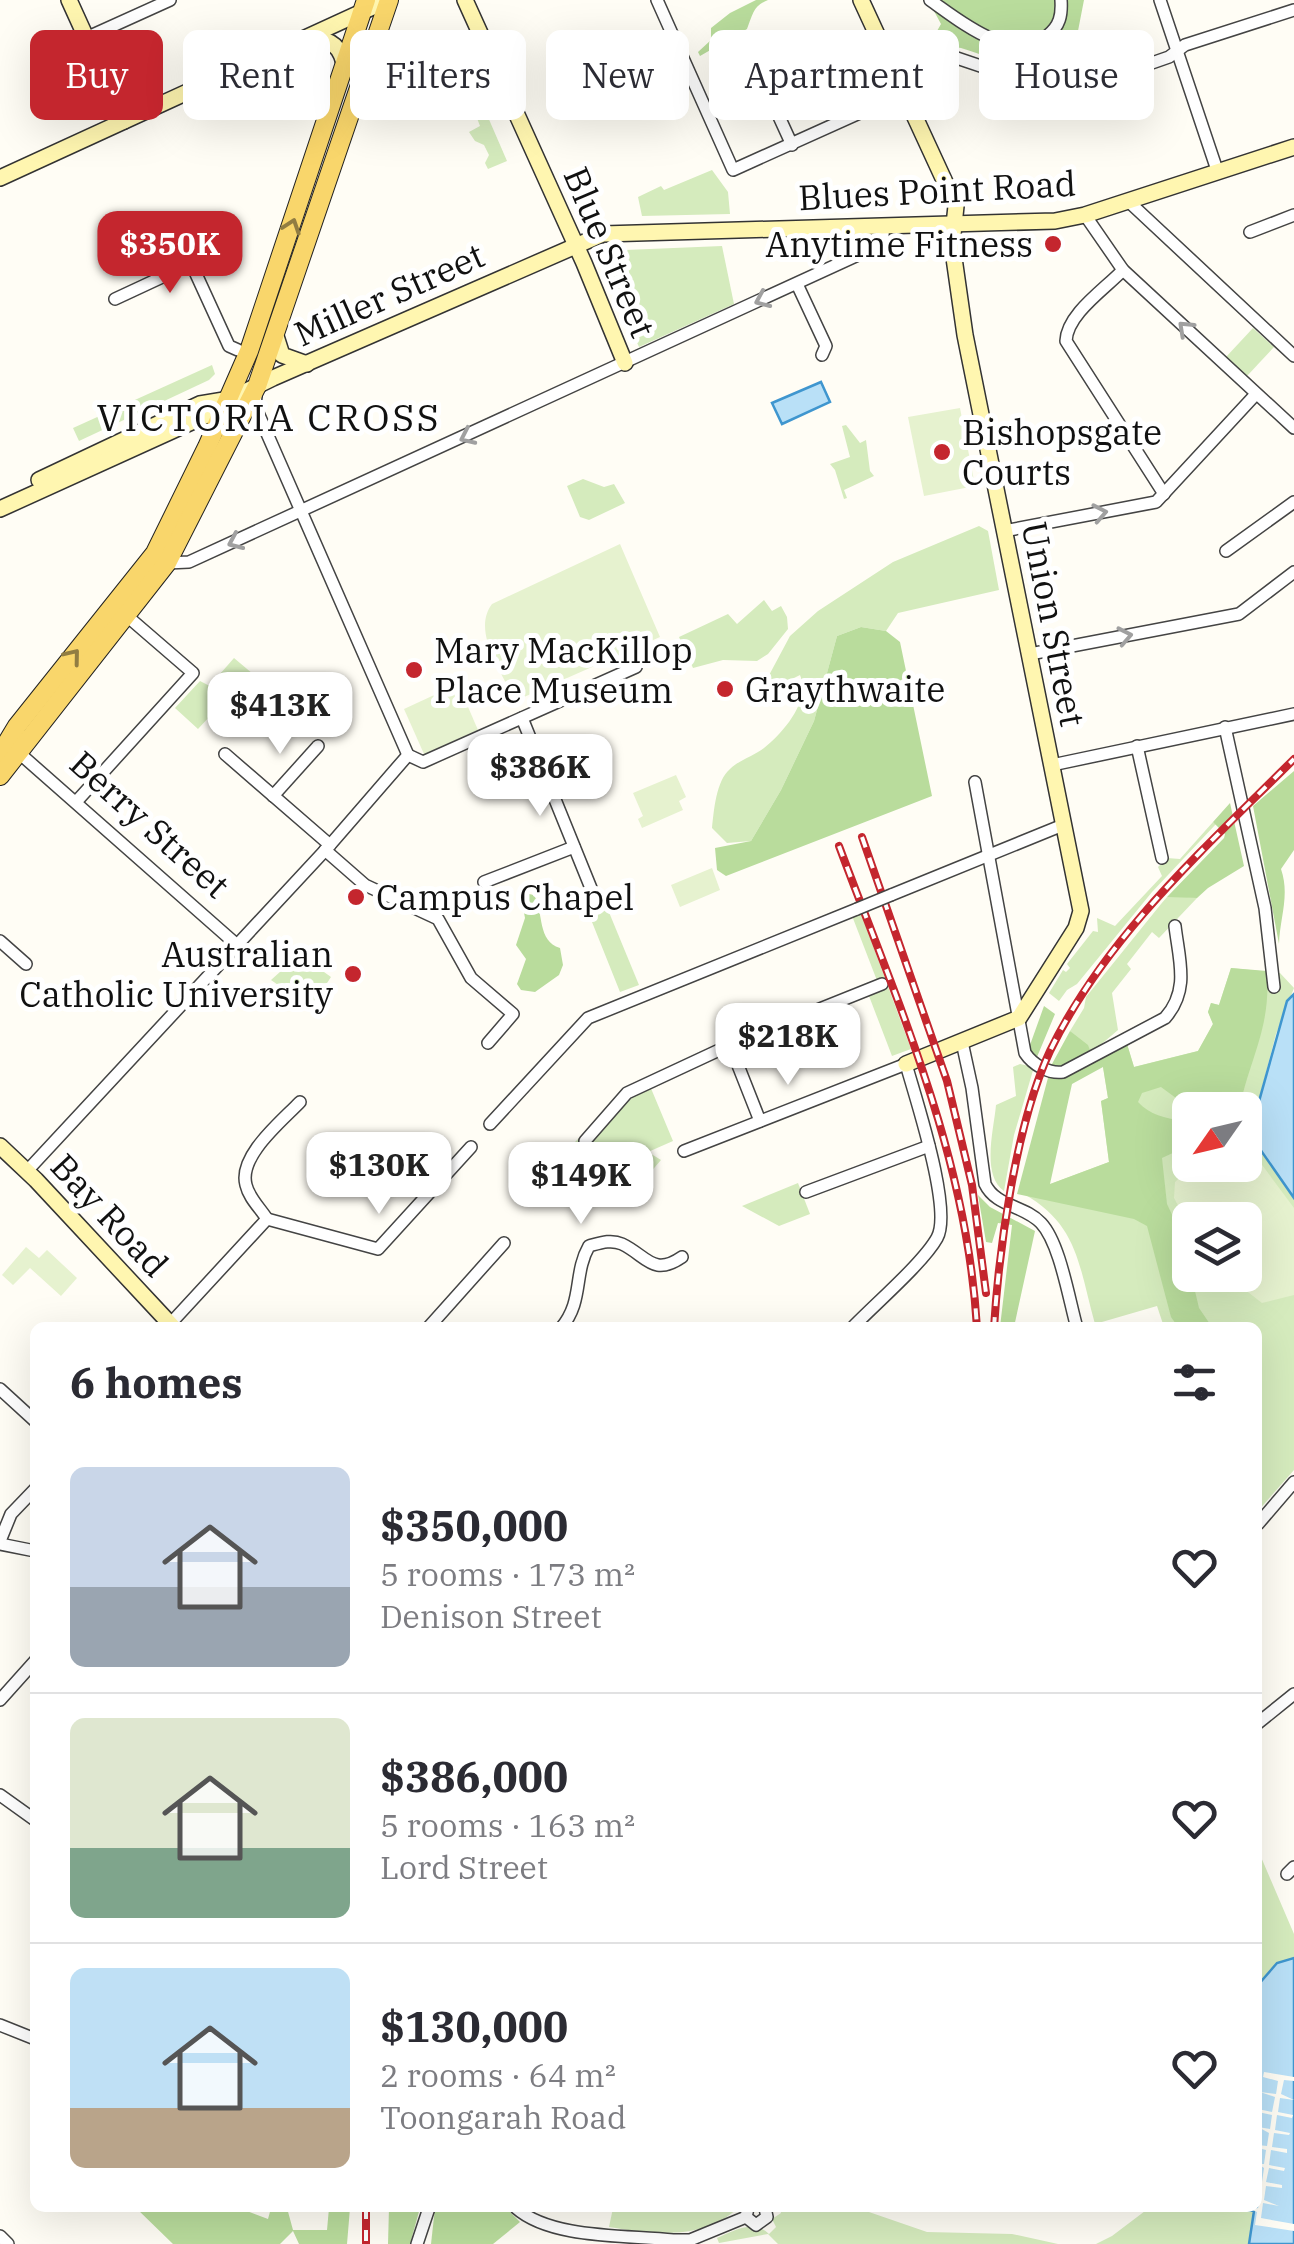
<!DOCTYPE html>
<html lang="en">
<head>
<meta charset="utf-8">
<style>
	:root { --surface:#fff; --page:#f2f2f3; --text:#2b2b33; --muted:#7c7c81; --line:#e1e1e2; --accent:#c4262e }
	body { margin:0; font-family:"IBM Plex Serif",serif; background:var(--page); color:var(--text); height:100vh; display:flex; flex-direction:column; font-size:38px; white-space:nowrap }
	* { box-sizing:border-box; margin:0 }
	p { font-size:32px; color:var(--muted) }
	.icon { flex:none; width:55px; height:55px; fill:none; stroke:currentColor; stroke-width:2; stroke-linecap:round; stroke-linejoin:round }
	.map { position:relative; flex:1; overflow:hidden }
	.sheet { position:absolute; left:30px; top:1322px; width:1232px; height:890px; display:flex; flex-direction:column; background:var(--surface); border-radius:15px; box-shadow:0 10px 40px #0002 }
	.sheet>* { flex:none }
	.banner { position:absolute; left:30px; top:30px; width:1235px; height:90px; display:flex; gap:20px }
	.needle { width:65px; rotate:236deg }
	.controls { position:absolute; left:1172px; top:1092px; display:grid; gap:20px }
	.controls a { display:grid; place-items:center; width:90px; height:90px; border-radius:15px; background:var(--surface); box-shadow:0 10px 40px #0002; font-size:50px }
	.price { position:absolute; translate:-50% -85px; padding:0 22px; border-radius:20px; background:#fff; color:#222; font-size:32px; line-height:65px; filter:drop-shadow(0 2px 5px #0008) }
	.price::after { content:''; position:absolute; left:50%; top:60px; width:30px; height:22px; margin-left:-15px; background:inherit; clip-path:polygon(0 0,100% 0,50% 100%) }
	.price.on { background:var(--accent); color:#fff }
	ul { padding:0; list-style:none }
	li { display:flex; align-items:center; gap:30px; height:250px; padding:0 40px }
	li+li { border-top:2px solid var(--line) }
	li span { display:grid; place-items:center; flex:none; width:280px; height:200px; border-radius:15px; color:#555 }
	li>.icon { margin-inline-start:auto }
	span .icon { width:120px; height:120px; fill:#fffc; stroke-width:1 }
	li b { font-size:42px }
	h2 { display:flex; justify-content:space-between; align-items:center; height:120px; padding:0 40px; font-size:42px }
	.tag { padding:0 35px; border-radius:15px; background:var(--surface); box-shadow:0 10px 40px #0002; font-size:35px; line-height:90px }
	.tag.on { background:var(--accent); color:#fff }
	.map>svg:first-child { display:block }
</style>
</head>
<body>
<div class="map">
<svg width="1294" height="2244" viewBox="0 0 1294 2244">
	<rect width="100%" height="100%" fill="#fffdf5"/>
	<!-- green -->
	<g fill="#d5ebbd" fill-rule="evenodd">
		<path d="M481,101L507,161L488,169L485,163L489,155L484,145L475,141L469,132L480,126L472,105Z"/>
		<path d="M712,170L728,192L730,214L642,216L638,197L661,186L664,190Z"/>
		<path d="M722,246L734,304L639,347L598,255L601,251Z"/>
		<path d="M1253,328L1274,347L1247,376L1226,357Z"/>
		<path d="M212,365L215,374L209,380L79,441L73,428Z"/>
		<path d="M846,425L860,443L866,440L870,471L874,476L844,490L847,498L844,499L835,470L830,464L850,457L842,426Z"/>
		<path d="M583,479L604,487L614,484L625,503L589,520L580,517L567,486Z"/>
		<path d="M979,526L988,531L999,590L898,613L886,631L861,627L837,636L814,721L781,790L751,841L727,843L712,828C714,810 716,781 730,769C739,760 754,756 764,748C783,733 811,701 800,675L776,687L767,679L790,636L818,611L893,562Z"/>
		<path d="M764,600L772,611L781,606L787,617L788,629L768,654L757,661L723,660L693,668L679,637L728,614L737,624Z"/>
		<path d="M234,658L266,685C247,696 232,696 213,682Z"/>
		<path d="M200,681L231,697L265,696L245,716L224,701L198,729L175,708Z"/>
		<path d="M1213,822L1216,824L1152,892L1077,984L1067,990L1059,1001L1049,993L1063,970L1066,972L1070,968L1067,964L1093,931L1098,932L1097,918L1115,926L1162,876L1158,867L1167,858L1180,859Z"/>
		<path d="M1175,896L1197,898L1159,938L1152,932L1127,964L1131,969L1112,993L1118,1030L1091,1053L1070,1031L1084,1008L1086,997L1161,904L1167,897Z"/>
		<path d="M606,905L639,985L620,992L588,912Z"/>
		<path d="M858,905L911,1049L892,1056L869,996L881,991L849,908Z"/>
		<path d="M296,952L331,977L315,1001L304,1003L271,980L290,963Z"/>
		<path d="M1231,968L1280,973L1294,988L1276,1034L1251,1130L1255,1142L1294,1198V1470L1258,1511V1328L1164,1327L1157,1306L1095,1324C1079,1268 1079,1225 1024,1194L1109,1162L1101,1101L1108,1098L1103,1067L1127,1044L1134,1067L1198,1051L1213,1024L1208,1012L1211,1003L1219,1005ZM1190,1110H1245V1165H1190ZM1190,1220H1245V1275H1190Z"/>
		<path d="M1020,1064L1034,1067L1014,1135L1004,1191C981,1175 994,1129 996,1105L1016,1096L1013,1067Z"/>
		<path d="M650,1086L673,1141L648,1152L661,1160L642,1182L567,1164L562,1168L553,1164L580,1137L587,1143L641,1089Z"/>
		<path d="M798,1183L810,1214L779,1226L742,1206Z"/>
		<path d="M1258,1850L1294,1934V1958L1277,1963L1258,1985Z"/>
		<path d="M613,2208H738C702,2241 653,2234 609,2227Z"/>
		<path d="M780,2208H795L797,2211L869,2212L927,2232L1012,2234L1058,2244H778L768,2234L719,2243L717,2238C733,2231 754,2219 769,2234L776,2227L772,2219L781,2213Z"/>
		<path d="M1149,2208H1236L1255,2211L1249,2244H1096L1112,2236Z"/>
	</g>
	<!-- forest -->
	<g fill="#b9dc9c" fill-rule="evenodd">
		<path d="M756,0H768C753,6 753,14 747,29L700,56L698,52L711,40V28L730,13Z"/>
		<path d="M928,0H1084L1077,36L1089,71C1031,84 1014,64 961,48C948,45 934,48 924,42L926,36L937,31L941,24Z"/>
		<path d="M861,627L886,631L900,642L932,796L726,876L717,870L715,848L751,841L781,790L814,721L837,636Z"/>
		<path d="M1294,771V850L1281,869C1290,895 1280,917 1279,944L1253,806Z"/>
		<path d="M1230,803L1244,866L1208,888L1197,898L1167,897L1224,838L1225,834L1213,822Z"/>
		<path d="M524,893L534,895C544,913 537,941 560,948L563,965L559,975L535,992L521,990L517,984L526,959L516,945L525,918L521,897Z"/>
		<path d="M1231,968L1267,971C1271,1029 1250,1057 1239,1110H1190V1145L1162,1158L1167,1204L1182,1236L1199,1308L1212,1327H1178L1171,1317L1147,1226L1134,1219L1017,1194L1049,1074L1127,1044L1134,1067L1198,1051L1213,1024L1208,1012L1211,1003L1219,1005ZM1103,1067L1108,1098L1101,1101L1109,1162L1050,1184L1072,1084ZM1161,1087L1180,1101L1188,1117L1182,1121C1165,1118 1150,1115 1138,1102L1142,1093Z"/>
		<path d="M1044,1006L1055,1014L1037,1057L1041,1062L1052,1064L1070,1031L1088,1045L1091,1053L1062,1068L1039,1064L1029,1050L1030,1045Z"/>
		<path d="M978,1195L990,1207L1035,1231L1014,1327H1000L1012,1225L998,1223L992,1243L986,1242Z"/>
		<path d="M136,2208H239L268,2219L271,2208H287L293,2230H327L329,2208H350L347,2244H299L293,2231L280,2244H173Z"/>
		<path d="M389,2208H420L410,2244H388Z"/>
		<path d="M435,2208H506L520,2222L493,2244H431Z"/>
	</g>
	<!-- pitch -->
	<g fill="#e6f2cf">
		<path d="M960,408L975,486L924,496L908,417Z"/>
		<path d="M620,544L660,637L515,701C503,673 471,632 492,604Z"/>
		<path d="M458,684L478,730L424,754L404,709Z"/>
		<path d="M676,775L686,797L679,801L683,810L642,828L638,819L643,816L633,793Z"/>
		<path d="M712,868L720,890L680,907L671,885Z"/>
		<path d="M1245,1142L1294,1208V1295L1262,1303L1226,1275H1245V1220H1190V1228L1174,1198L1175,1182L1193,1165H1245Z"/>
		<path d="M26,1247L39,1258L47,1250L77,1278L61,1296L30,1268L13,1285L2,1275Z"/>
	</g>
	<!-- water -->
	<g fill="#b9e0f7" stroke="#3f96cf" stroke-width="2.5">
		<path d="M821,382L830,402L782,424L772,403Z"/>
		<path d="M1294,994V1198L1255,1142L1251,1130L1287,1001Z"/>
		<path d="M1294,1958V2244H1249L1254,2211L1236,2208H1258V1985L1277,1963Z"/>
	</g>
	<!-- pier -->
	<path fill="#fffdf5" d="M1264,2072L1294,2077V2081L1284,2080L1281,2094L1294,2100L1280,2098L1278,2112L1293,2115L1292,2118L1277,2115L1275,2130L1290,2133L1289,2135L1274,2133L1272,2147L1287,2149V2153L1271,2150L1269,2165L1285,2168L1284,2171L1269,2168L1266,2182L1282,2185V2188L1266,2186L1264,2200L1279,2206L1263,2203L1261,2218L1294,2224V2231L1255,2225L1257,2212L1250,2209L1258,2208L1261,2187L1258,2182H1262L1264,2168L1258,2164H1264L1266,2150L1258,2148V2145L1267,2146L1269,2133L1258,2127L1270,2129L1272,2115L1258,2112V2109L1272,2112L1275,2097L1260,2092L1276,2094L1278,2081L1263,2077Z"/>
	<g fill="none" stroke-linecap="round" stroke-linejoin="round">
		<!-- street casing -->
		<g stroke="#444" stroke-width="14">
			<g id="street">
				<path d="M657,0L733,170L904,93"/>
				<path d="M930,0C960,21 1011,64 1047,36C1060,26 1062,15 1061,0"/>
				<path d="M1160,0L1218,173"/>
				<path d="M86,38L170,0"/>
				<path d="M898,79L909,65L939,52L1046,88L1085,83L1149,64L1169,57L1185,45L1294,10"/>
				<path d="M765,86L792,145"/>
				<path d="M1128,201L1294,356"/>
				<path d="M1085,215L1123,270L1294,428"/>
				<path d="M1250,232L1294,215"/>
				<path d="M191,263L229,346L238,350"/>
				<path d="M1123,270C1105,289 1067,314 1066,341L1164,494"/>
				<path d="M797,284L826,346L822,355"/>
				<path d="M115,299L173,272L185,256"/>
				<path d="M256,396L255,406L408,755"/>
				<path d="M1004,531L1156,502L1256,394"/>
				<path d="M1226,551L1294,502"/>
				<path d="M167,563L189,562L882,244L884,226"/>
				<path d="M1030,654L1239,614L1294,572"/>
				<path d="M522,718L597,903"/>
				<path d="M1225,727L1265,908L1274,987"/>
				<path d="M1137,746L1162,858"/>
				<path d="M18,752L237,945"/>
				<path d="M225,754L330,845"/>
				<path d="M408,755L423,762L636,667"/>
				<path d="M1052,765L1294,714"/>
				<path d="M975,782L1025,1053C1033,1065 1049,1074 1063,1072L1165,1018C1190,990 1179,960 1175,926"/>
				<path d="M273,796L318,746"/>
				<path d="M76,802L193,673L127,616"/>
				<path d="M325,850L365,885L438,919L471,978L513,1014L488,1043"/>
				<path d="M484,882L574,847"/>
				<path d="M891,895L1063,825"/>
				<path d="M0,941L26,964"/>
				<path d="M962,1042L972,1088L985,1184C996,1207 1024,1205 1041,1223C1060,1243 1069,1300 1077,1328"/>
				<path d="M730,1045L760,1121"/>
				<path d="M490,1124L588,1018L857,909"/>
				<path d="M585,1141L627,1093L730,1045L882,984"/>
				<path d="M684,1151L906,1064C915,1097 953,1210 937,1238C923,1263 874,1305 852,1328"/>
				<path d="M27,1171L330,845L408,755"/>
				<path d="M806,1192L929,1146"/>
				<path d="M267,1219L378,1249L471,1147"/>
				<path d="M171,1323L267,1219C260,1208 249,1198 246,1185C238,1156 282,1121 300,1102"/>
				<path d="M428,1328L504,1243"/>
				<path d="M561,1328C584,1301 573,1274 589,1246C600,1243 611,1239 622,1244C647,1256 653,1277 682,1257"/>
				<path d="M0,1389L35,1421"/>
				<path d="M1258,1524L1294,1482"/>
				<path d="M0,1541L11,1514L35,1489"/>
				<path d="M0,1544L35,1551"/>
				<path d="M0,1700L35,1661"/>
				<path d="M1258,1723L1294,1694"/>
				<path d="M0,1795L35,1820"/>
				<path d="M1287,1874L1294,1867"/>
				<path d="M0,2025L35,2039"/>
				<path d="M516,2208C551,2239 626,2235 673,2240H690L746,2217"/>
				<path d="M748,2208L746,2217L756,2225L767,2217L765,2208"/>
				<path d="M0,2236L8,2244"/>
				<path d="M417,2244L429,2208"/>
			</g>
		</g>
		<!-- secondary casing -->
		<g stroke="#333" stroke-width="18">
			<g id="secondary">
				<path d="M69,0L124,121"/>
				<path d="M465,0L584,263L625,363"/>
				<path d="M861,0L956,206L952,244L965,335L1081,911L1076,928L1019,1018L906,1064"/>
				<path d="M307,39C330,37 342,46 345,69"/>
				<path d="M0,178L388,0"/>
				<path d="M275,333L282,355L307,364"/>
				<path d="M39,480L200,404L224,400"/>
				<path d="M0,509L207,415L228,400L273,378L603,234L1055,221L1085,215L1294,147"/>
				<path d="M0,1146L36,1180L174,1328"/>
			</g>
		</g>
		<!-- primary casing -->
		<g stroke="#222" stroke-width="20">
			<g id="primary">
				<path d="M0,754L17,726L155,553L207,447L249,351L366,0"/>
				<path d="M0,776L167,563L257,386L389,0"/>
			</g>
		</g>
		<!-- street -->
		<use href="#street" stroke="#fff" stroke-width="11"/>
		<!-- secondary -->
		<use href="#secondary" stroke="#fff6b0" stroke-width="15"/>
		<!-- primary -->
		<use href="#primary" stroke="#f9d66b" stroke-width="18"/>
		<!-- rail casing -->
		<g stroke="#c4262e" stroke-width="8">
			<g id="rail">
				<path d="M862,837L947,1081L972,1185L986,1293"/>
				<path d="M839,846C898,1004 967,1156 977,1328"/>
				<path d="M994,1328C999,1247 1016,1124 1050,1051C1105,937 1206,847 1294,759"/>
				<path d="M366,2208V2244"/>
			</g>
		</g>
		<!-- rail -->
		<use href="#rail" stroke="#fff" stroke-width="4" stroke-dasharray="11" stroke-linecap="butt"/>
		<!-- street-bridge casing -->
		<g stroke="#444" stroke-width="14" stroke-linecap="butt">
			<path id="street-bridge" d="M857,909L891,895"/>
		</g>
		<!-- street-bridge -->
		<use href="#street-bridge" stroke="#fff" stroke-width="11"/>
	</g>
	<!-- one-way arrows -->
	<defs><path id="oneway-chevron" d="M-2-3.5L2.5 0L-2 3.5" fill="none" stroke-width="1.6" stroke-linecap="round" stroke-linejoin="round" transform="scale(2.5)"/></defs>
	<g stroke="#917d42">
		<use href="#oneway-chevron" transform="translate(292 226) rotate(-71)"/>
		<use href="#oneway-chevron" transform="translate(73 656) rotate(-51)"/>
	</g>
	<g stroke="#a0a0a0">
		<use href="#oneway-chevron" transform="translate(762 300) rotate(156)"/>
		<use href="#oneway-chevron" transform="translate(1185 328) rotate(-137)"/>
		<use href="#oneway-chevron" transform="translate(467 437) rotate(155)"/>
		<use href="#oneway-chevron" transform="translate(1100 513) rotate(-11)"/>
		<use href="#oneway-chevron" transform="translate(235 542) rotate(156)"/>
		<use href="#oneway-chevron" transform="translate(1125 636) rotate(-11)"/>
	</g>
	<!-- markers -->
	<g fill="#c4262e" stroke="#fff" stroke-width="4">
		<circle cx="1053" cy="244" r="10"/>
		<circle cx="942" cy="452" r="10"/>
		<circle cx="414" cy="670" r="10"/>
		<circle cx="725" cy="689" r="10"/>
		<circle cx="356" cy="897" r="10"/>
		<circle cx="353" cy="974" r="10"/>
	</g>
	<g text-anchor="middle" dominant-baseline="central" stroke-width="10" stroke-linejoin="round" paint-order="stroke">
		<!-- street labels -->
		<g font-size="35" fill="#111" stroke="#fff">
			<text transform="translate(937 190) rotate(-3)">Blues Point Road</text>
			<text transform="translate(610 252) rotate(67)">Blue Street</text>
			<text transform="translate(389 294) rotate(-24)">Miller Street</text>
			<text transform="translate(1054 624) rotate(79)">Union Street</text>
			<text transform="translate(150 824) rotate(42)">Berry Street</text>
			<text transform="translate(110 1215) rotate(47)">Bay Road</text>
		</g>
		<!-- poi labels -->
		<g font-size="35" fill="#111" stroke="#fff" text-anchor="start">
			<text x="1033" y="244" text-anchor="end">Anytime Fitness</text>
			<text x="962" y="432">Bishopsgate<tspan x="962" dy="40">Courts</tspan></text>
			<text x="434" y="650">Mary MacKillop<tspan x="434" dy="40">Place Museum</tspan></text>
			<text x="745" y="689">Graythwaite</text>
			<text x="376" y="897">Campus Chapel</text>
			<text x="333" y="954" text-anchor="end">Australian<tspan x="333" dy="40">Catholic University</tspan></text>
		</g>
		<!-- neighbourhood labels -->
		<g font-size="38" letter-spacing="2.5" fill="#111" stroke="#fff">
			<text x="269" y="416">VICTORIA CROSS</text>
		</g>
	</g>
</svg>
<div class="controls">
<a><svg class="needle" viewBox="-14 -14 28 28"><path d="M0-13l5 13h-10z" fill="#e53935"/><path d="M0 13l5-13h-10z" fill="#7c7c81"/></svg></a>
<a><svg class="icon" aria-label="layers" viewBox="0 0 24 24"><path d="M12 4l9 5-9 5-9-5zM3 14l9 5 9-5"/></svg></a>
</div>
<b class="price on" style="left:170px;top:296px">$350K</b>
<b class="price" style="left:280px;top:757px">$413K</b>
<b class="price" style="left:540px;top:819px">$386K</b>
<b class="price" style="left:788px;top:1088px">$218K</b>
<b class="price" style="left:379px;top:1217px">$130K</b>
<b class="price" style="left:581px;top:1227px">$149K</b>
<div class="banner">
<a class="tag on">Buy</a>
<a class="tag">Rent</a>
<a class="tag">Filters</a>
<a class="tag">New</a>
<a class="tag">Apartment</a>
<a class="tag">House</a>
</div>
<section class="sheet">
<h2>6 homes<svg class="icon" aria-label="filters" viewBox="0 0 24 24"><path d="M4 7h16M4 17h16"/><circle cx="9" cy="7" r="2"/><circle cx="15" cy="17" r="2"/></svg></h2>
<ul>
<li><span style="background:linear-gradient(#c9d6e8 60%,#9aa5b1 0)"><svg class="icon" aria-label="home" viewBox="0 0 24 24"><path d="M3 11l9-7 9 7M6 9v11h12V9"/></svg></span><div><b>$350,000</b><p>5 rooms · 173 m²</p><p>Denison Street</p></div><svg class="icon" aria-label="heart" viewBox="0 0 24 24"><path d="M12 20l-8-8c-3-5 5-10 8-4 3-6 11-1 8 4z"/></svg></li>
<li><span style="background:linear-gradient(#dfe7d0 65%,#7fa58c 0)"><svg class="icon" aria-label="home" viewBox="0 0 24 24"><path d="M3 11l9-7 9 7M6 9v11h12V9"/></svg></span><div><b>$386,000</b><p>5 rooms · 163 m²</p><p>Lord Street</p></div><svg class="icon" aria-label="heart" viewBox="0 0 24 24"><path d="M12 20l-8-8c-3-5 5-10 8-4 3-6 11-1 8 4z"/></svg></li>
<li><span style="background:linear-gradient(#bfe0f5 70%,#b9a48a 0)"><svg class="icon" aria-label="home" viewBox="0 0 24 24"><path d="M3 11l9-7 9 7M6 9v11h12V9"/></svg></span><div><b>$130,000</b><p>2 rooms · 64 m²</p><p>Toongarah Road</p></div><svg class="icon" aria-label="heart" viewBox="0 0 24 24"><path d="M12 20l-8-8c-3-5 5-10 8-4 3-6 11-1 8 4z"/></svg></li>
</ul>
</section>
</div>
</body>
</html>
